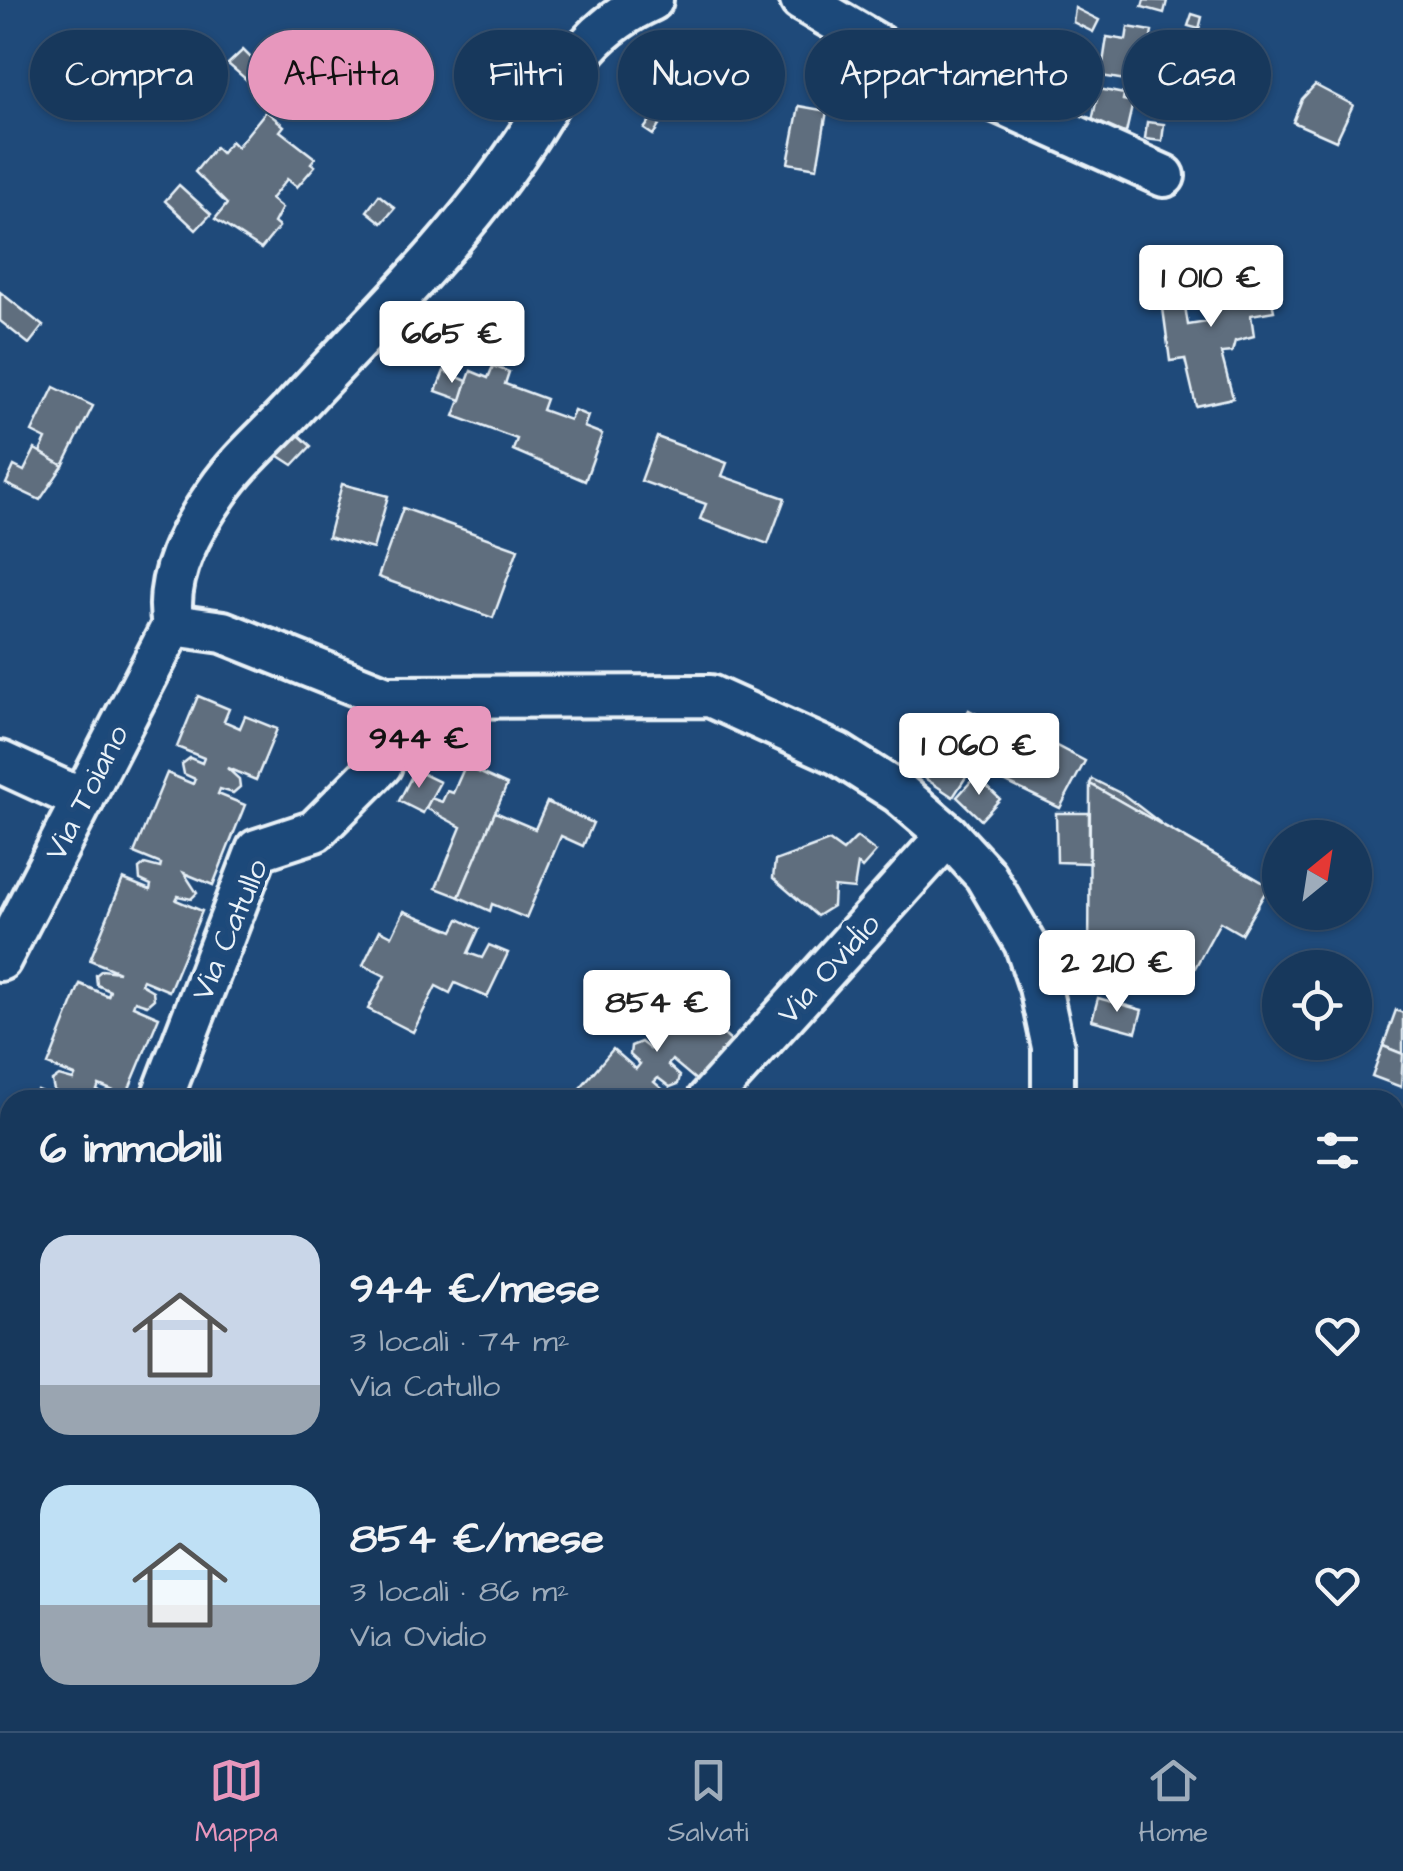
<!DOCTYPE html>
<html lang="it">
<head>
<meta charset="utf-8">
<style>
	:root { --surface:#17385c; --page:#244365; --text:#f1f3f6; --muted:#9eacbb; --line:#365272; --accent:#e797bd }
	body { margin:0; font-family:"Architects Daughter",sans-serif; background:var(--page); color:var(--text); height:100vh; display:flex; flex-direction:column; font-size:38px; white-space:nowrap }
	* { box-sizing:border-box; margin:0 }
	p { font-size:32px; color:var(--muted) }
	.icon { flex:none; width:55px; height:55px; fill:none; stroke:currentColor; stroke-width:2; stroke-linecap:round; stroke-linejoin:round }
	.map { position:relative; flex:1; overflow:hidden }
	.sheet { position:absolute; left:0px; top:1090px; width:1405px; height:642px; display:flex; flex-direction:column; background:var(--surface); border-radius:30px 30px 0 0; box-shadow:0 2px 8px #0004,0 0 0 2px var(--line) }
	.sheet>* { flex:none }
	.guide { position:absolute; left:30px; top:30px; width:1345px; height:90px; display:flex; gap:20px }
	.needle { width:65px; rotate:30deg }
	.buttons { position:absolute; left:1262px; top:820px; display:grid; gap:20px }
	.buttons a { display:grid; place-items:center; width:110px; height:110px; border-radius:50%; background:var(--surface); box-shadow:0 2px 8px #0004,0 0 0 2px var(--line); font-size:50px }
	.price { position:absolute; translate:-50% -85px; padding:0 22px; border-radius:10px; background:#fff; color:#222; font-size:32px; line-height:65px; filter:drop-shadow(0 2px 5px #0008) }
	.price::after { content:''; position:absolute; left:50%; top:60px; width:30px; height:22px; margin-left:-15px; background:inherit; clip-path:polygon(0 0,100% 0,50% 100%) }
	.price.on { background:var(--accent); color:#111 }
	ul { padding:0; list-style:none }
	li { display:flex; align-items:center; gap:30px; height:250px; padding:0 40px }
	li span { display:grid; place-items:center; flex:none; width:280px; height:200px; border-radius:30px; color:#555 }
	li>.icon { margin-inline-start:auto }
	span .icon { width:120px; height:120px; fill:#fffc; stroke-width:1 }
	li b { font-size:42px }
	h2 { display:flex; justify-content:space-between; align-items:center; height:120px; padding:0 40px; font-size:42px }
	.pill { padding:0 35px; border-radius:45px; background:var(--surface); box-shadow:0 2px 8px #0004,0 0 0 2px var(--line); font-size:35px; line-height:90px }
	.pill.on { background:var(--accent); color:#111 }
	.tab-bar { display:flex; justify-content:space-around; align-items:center; height:140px; border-top:2px solid var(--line); background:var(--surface); font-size:28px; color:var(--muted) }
	.tab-bar a { display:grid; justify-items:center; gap:5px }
	.tab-bar .on { color:var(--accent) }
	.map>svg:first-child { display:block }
</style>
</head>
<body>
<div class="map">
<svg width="1403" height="1731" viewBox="0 0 1403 1731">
	<rect width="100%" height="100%" fill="#1f4a7a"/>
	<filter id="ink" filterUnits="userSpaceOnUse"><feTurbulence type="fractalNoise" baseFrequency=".01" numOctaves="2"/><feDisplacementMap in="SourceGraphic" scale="20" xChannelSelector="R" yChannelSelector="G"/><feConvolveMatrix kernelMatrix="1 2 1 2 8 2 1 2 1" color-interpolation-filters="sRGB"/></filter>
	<g filter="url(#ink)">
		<!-- building -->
		<g fill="#5e6e7e" stroke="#e8f1f8" stroke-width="2.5">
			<path d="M1144,0L1167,1L1164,13L1142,7Z"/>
			<path d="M1075,8L1099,20L1093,32L1073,22Z"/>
			<path d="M1192,14L1202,17L1199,29L1188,26Z"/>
			<path d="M1128,27L1152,31L1144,83L1101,76L1107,37L1126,40Z"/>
			<path d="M243,50L274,81L262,93L228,64Z"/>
			<path d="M1315,85L1353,105L1336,141L1293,122L1302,99Z"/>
			<path d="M1099,89L1124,94L1123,100L1133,102L1126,133L1091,126Z"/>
			<path d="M1176,93L1188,96L1182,118L1164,113Z"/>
			<path d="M1210,99L1225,103L1222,118L1206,114Z"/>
			<path d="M799,106L827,111L817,168L788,163Z"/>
			<path d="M266,111L284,126L280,131L315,158L311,163L315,166L297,187L287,179L271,199L282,208L274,223L279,227L261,249L215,219L227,204L195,172L215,147L221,153L231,141L237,147Z"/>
			<path d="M652,118L660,124L653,135L644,129Z"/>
			<path d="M1147,122L1164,124L1162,141L1145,139Z"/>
			<path d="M179,185L211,214L196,230L165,201Z"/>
			<path d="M379,195L395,208L382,223L367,211Z"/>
			<path d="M1223,270L1226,288L1268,283L1274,311L1251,315L1254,336L1235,341L1232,352L1221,353L1233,398L1196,406L1185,359L1170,361L1159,278L1180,275L1188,325L1207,322L1202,271Z"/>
			<path d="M0,292L43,326L29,344L0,321Z"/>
			<path d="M493,366L509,372L505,384L546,399L542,410L570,420L574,410L588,416L584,427L602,434L585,481L513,450L517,439L454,416L471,371L488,378Z"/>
			<path d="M444,371L467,381L461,400L436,391Z"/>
			<path d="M54,387L93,406L63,466L40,452L46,439L32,432Z"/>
			<path d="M293,430L311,446L293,465L273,452Z"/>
			<path d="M657,437L727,463L722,476L785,498L768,544L700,519L706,504L641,481Z"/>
			<path d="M35,449L63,466L40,500L6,484L14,466L24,471Z"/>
			<path d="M342,484L388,496L373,549L328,537Z"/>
			<path d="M403,508L518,549L493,618L378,577Z"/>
			<path d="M198,696L229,709L224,721L240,728L245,716L277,729L256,780L227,768L239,779L240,787L233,793L220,789L218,794L245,805L213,885L184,873L197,893L191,899L178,896L176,900L202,911L169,991L143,980L141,984L153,991L154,999L147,1005L135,1001L133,1006L159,1017L126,1096L99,1085L97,1090L110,1100H66L54,1090L52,1081L59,1076L73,1080L75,1076L48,1065L80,984L108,996L110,991L97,985L96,975L102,970L119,972L90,960L123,879L150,890L151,885L140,880L139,869L145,864L160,868L161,864L134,853L167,773L193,784L195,779L184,774L182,764L190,758L202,763L204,758L177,747Z"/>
			<path d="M969,710L991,721L977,744L986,749L1005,719L1085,761L1060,808L973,766L953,797L926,779Z"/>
			<path d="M465,766L507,785L459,897L436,888L461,827L426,808L431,798L442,802L447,791L453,793Z"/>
			<path d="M415,770L440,782L423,813L399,801Z"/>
			<path d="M976,776L1000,799L981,820L957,797Z"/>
			<path d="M1092,779L1124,795L1163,825L1269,886L1090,784Z"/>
			<path d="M1090,784L1269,886L1241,934L1220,922L1191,975L1165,961L1154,979L1113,960L1109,973L1089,969Z"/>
			<path d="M547,802L593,823L583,846L561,836L526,918L492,904L490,911L459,897L495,812L535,829Z"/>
			<path d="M1056,813H1089V863L1057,862Z"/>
			<path d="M857,837L876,852L862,868L858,864L854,889L834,887L833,906L817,916L773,878L775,861L829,841L843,851Z"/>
			<path d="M404,911L453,931L459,919L479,929L468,953L482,958L489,945L508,953L487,997L455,983L450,993L436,986L413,1032L368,1009L385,976L363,965L380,930L392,936Z"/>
			<path d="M665,986L690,1007L683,1015L697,1028L705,1019L731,1041L697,1081L672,1060L668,1065L680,1076L678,1084L670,1087L658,1078L654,1082L675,1100H570L613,1049L636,1069L640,1064L630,1055L631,1046L641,1042L650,1049L654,1045L631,1027Z"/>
			<path d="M1098,998L1142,1010L1136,1032L1092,1020Z"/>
			<path d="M1396,1010L1403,1013V1054L1383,1046Z"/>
			<path d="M1383,1046L1403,1054L1401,1087L1372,1076Z"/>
			<path d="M37,1090L60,1100H33Z"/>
			<path d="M0,1199L10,1203V1320L4,1324L10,1326V1383L0,1407Z"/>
			<path d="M56,1722H167L159,1731H49Z"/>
			<path d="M555,1722H645L648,1731H544Z"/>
			<path d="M646,1722H694L684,1731H653Z"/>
		</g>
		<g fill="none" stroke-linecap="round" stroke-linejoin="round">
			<!-- minor casing -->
			<g stroke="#e8f1f8" stroke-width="48">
				<g id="minor">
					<path d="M801,0L900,58L1164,176"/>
					<path d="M173,625L223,632L386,697L710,696L838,754L899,793L948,835L985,875L1025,943L1040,987L1053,1047V1100"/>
					<path d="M173,625C163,579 191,529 217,492C238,461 269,435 294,408C372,323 454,246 519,150C563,87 576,34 652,0"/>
					<path d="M0,762L83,800"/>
					<path d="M0,960L173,625"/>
					<path d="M161,1100L257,850L315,831L381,765L386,697"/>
					<path d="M708,1100L948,835"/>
					<path d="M0,1491L10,1468"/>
					<path d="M185,1731L192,1722"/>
					<path d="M707,1731L717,1722"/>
				</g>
			</g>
			<!-- minor -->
			<use href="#minor" stroke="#1f4a7a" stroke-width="40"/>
		</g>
	</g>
	<g text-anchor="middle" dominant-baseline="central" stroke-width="10" stroke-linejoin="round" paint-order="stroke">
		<!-- street labels -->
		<g font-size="32" fill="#e8f1f8" stroke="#1f4a7a">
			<text transform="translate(87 793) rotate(-63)">Via Toiano</text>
			<text transform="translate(230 930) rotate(-67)">Via Catullo</text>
			<text transform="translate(829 969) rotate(-48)">Via Ovidio</text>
		</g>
	</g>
</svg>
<div class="buttons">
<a><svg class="needle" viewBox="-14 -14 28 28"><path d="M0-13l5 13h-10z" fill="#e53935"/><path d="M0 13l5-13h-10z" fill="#9eacbb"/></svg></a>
<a><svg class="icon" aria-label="locate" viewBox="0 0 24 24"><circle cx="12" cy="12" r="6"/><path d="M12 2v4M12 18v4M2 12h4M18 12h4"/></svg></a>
</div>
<b class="price" style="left:1211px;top:330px">1 010 €</b>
<b class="price" style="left:452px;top:386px">665 €</b>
<b class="price on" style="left:419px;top:791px">944 €</b>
<b class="price" style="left:979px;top:798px">1 060 €</b>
<b class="price" style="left:1117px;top:1015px">2 210 €</b>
<b class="price" style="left:657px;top:1055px">854 €</b>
<div class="guide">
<a class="pill">Compra</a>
<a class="pill on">Affitta</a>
<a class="pill">Filtri</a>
<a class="pill">Nuovo</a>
<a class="pill">Appartamento</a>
<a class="pill">Casa</a>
</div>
<section class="sheet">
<h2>6 immobili<svg class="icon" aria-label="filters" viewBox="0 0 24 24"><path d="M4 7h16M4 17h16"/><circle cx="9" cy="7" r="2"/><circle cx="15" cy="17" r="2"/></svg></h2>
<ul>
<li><span style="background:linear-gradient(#c9d6e8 75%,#9aa5b1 0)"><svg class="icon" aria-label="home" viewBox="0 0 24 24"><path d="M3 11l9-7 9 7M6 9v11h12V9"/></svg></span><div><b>944 €/mese</b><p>3 locali · 74 m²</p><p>Via Catullo</p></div><svg class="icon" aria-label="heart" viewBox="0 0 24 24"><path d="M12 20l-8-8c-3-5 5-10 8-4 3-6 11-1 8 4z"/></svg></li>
<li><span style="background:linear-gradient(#bfe0f5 60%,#9aa5b1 0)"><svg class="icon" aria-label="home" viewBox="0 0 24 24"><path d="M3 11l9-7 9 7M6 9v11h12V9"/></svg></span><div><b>854 €/mese</b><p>3 locali · 86 m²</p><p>Via Ovidio</p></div><svg class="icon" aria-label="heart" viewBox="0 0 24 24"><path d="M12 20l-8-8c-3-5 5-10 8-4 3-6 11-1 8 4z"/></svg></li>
</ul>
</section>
</div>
<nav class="tab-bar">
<a class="on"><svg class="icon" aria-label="map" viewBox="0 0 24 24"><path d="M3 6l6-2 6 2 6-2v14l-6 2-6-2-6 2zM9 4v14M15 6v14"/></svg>Mappa</a>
<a><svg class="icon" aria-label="saved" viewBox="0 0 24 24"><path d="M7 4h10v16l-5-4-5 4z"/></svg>Salvati</a>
<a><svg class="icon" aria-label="home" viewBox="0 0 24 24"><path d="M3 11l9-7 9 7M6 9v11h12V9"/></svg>Home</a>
</nav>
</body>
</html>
